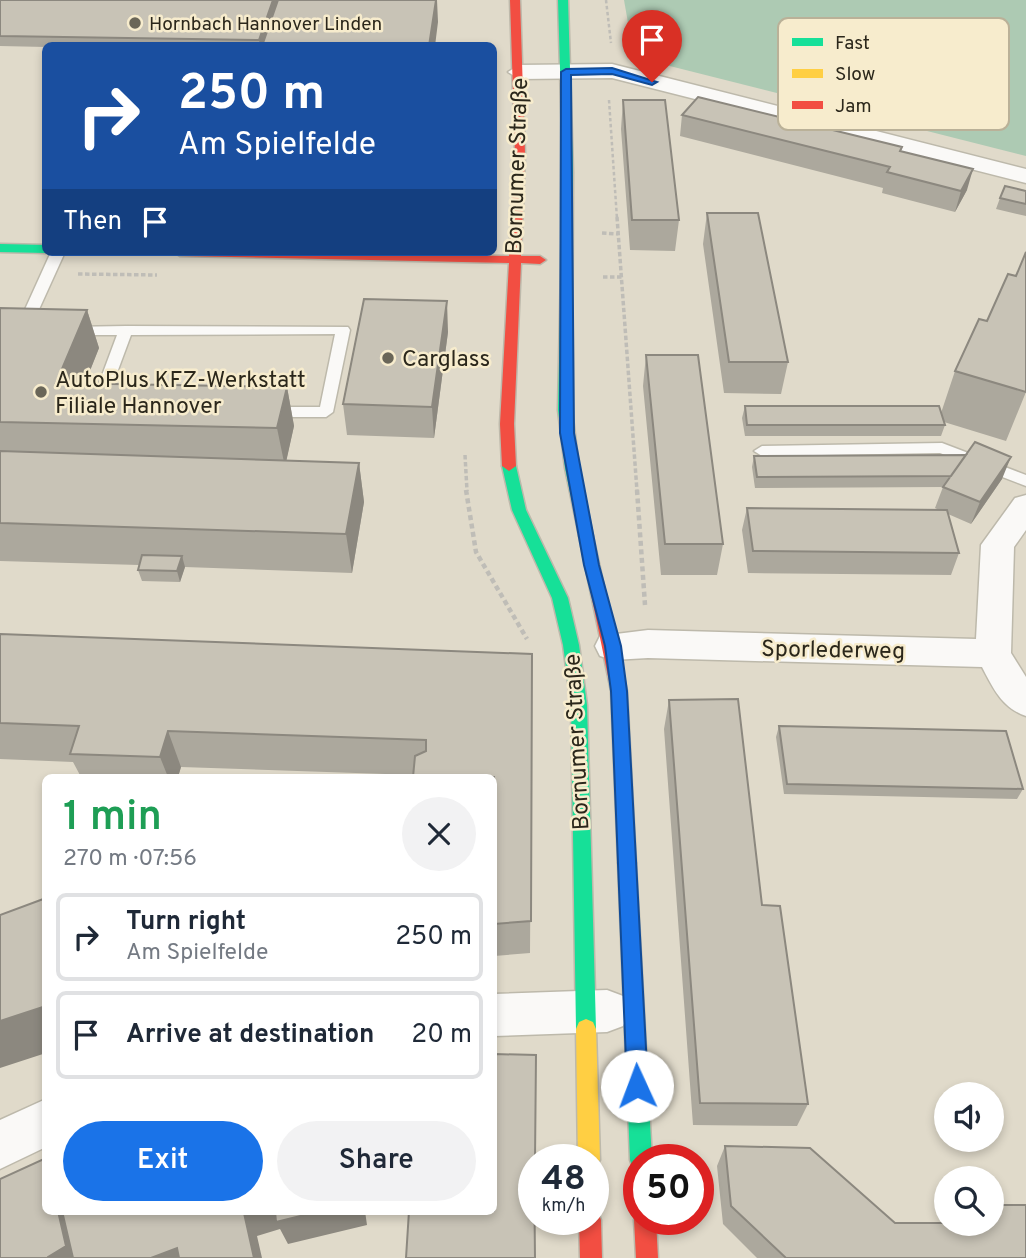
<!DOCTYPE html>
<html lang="en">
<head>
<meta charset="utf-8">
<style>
	body { margin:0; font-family:Overpass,sans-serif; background:#f2f2f3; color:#1f2937; height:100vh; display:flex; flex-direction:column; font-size:26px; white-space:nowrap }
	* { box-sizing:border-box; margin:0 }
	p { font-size:23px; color:#747a83 }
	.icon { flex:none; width:38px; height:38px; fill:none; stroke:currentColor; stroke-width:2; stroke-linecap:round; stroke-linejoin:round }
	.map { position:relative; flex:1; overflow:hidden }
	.details { position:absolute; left:42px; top:774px; width:455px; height:441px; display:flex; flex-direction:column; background:#fff; border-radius:10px; box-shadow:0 4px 10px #0003 }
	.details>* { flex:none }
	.guide { position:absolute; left:42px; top:42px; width:455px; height:214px; border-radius:10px; box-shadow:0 4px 10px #0003; background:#1a4fa0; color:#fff; overflow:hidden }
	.buttons { position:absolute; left:934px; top:1082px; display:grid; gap:14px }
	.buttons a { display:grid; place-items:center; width:70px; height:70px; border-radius:50%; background:#fff; box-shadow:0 4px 10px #0003; font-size:35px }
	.speed { position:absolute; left:518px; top:1144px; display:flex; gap:14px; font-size:35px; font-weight:700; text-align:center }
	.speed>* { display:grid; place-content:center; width:91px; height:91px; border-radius:50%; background:#fff; box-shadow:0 4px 10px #0003; line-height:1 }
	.speed small { font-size:18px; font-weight:400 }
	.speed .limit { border:10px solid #d22; background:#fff; color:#111 }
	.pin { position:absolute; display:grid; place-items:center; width:60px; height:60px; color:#fff; margin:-72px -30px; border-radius:50% 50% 50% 0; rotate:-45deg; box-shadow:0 0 7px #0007 }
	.pin .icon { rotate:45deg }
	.me { position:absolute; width:77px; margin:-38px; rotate:358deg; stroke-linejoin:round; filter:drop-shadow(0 0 5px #0008) }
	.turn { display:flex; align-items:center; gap:24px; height:147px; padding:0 21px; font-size:32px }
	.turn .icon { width:91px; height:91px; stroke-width:2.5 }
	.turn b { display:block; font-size:49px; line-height:60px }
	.then { display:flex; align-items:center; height:66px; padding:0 21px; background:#0003; gap:14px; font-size:26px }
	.round { display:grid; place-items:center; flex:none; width:74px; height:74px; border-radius:37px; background:#f2f2f3 }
	.headline { display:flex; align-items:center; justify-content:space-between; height:119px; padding:0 21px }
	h1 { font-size:42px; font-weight:600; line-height:52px; color:#1e9e55 }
	.cta { display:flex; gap:14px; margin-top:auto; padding:14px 21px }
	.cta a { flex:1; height:80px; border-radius:42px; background:#1a73e8; color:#fff; font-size:28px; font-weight:600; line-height:80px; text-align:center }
	.cta a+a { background:#f2f2f3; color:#1f2937 }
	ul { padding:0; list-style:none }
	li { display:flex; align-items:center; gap:21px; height:88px; margin:0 14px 10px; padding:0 7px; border:4px solid #e0e1e3; border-radius:10px }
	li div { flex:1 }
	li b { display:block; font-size:26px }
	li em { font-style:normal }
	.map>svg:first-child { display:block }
</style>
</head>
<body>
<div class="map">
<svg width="1026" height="1258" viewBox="0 0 1026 1258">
	<rect width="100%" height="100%" fill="#e0daca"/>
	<path fill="#adcab3" d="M624,0H1026V156L634,57Z"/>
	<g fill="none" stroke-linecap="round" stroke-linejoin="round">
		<defs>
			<path id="lane" d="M51,252H65L36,316L35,320L42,326L35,330L23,324L22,316Z
				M126,326L348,327L350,330L333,412L326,417H268L261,412L268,407H320L335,334L131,335L105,405L98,410L93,408L91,405L117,335H69L62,331L69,327Z
				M942,443L1026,475V486L940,453L762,456L754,451L762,446Z"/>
			<path id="street" d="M612,64L1026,169V183L612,78L519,79L508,72L519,65Z
				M1026,495V530L1014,547L1011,653L1026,677V716C1002,708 993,688 982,667L648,658L613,660L600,656L595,646L600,636L648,630L976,639L981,545L1015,498Z
				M607,990L623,996L629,1011L623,1026L607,1032L494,1036V994Z
				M46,1099V1147L0,1169V1120Z"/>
			<path id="fast" d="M558,0H568L573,172L572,410L579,468L593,536L586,541L579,536L565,468L558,410L563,172Z
				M0,244L46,245V252H48L46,253L0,252Z
				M509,461L516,466L526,510L568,598L579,645L587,705L596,1029L593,1036L586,1039L579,1036L576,1029L571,705L563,645L552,598L512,510L502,466Z
				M627,855L633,857L636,863L652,1160H639V1170L633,1168L630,1160L618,863L621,857Z"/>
			<path id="slow" d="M586,1019L593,1022L596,1029L600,1160L593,1169V1160H578L576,1029L579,1022Z"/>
			<path id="jam" d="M510,0H520L525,154L521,256H540L546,260L540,264L521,263L514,424L516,466L509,471L502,466L500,424L509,263L180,256L174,252L509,256L515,154Z
				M586,531L593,536L627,691L636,863L633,869L627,871L621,869L618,863L611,691L579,536Z
				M593,1210L598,1212L601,1220L602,1258H580L579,1220H593Z
				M637,1212L639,1220H656L658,1258H636L634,1220Z"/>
		</defs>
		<use href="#lane" stroke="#bdb9ab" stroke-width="3"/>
		<use href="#street" stroke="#bdb9ab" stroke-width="3"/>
		<use href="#fast" stroke="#bdb9ab" stroke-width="3"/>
		<use href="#slow" stroke="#bdb9ab" stroke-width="3"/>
		<use href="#jam" stroke="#bdb9ab" stroke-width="3"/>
		<path stroke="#bfbdb7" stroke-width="2.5" stroke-dasharray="3.5 2.5" stroke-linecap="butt" d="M606,0L611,43
			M609,100L617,219"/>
		<path stroke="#bfbdb7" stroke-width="3.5" stroke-dasharray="4.5 2.5" stroke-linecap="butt" d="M617,217L637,491
			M602,233L618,234
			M78,274L157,275
			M603,277H622
			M465,455L467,491"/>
		<path stroke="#bfbdb7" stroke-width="4.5" stroke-dasharray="5 3.5" stroke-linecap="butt" d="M466,490L476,552L527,639
			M637,490L645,605"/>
		<use href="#lane" fill="#faf9f7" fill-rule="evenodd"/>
		<use href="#street" fill="#faf9f7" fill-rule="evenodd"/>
		<use href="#fast" fill="#16e098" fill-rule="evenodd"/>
		<use href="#slow" fill="#ffcf43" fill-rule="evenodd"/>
		<use href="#jam" fill="#f24e42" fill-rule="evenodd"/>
	</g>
	<path fill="#aca89d" d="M0,0H278L262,46H46V47L0,46Z
		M623,100L679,220L675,251L630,250L621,129Z
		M682,115L902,147L901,151L967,190L955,212L882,193L883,188L680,136Z
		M1026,191V216L996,209L1000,198Z
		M707,213L788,362L781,394L724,393L703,244Z
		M0,308L87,310L99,348L85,383L287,387L294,426L286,461L359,463L364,502L352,573L185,567L180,582L142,581L138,570L139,565L0,561Z
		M448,332L434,438L347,435L343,404Z
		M646,355L723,544L717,575H661L643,386Z
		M955,371L1026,392L1006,441L944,422L945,425L941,436H745L742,418L745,406L941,413Z
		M754,456L1002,479L971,524L948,514L959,553L951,575L748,573L742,530L747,508L939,510L935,508L943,487L755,488L752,467Z
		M0,634L532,654L530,953L494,956V777L414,775L181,767L178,777H81L73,762L0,759Z
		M669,700L762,905L808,1104L797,1126L693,1125L664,729Z
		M779,726L1023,789L1017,799L784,794L776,737Z
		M725,1146L895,1223H992L1026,1258H757L723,1224L717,1166Z"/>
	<path fill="#8c887f" d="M273,0H278L262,46H260L259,40Z
		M436,0H437L438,22L435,46H429Z
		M973,169L967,190L955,212L961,191Z
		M447,301L448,332L434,438L432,407Z
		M87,310L99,348L70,421L56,383Z
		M287,387L294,426L285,467L277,428Z
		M1011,457L1002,479L971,524L980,502Z
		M359,463L364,502L352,573L346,534Z
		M182,556L185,567L180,582L177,571Z
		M168,731L181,767L178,777H168L160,757Z
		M46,1006V1053L0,1068V1021Z
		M58,1211H79L90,1258H48Z
		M252,1211H365L367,1225L288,1244L280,1229L257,1236L262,1258H254L244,1213Z
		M177,1248L185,1258H151Z"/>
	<path fill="#c8c3b6" stroke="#8c887f" stroke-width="2" d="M0,0H273L259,40L0,36Z
		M278,0H436L429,46H262Z
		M698,97L902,147L900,151L973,169L961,191L887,172L890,167L682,115Z
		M623,100H665L679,220H632Z
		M1005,186L1026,191V204L1000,198Z
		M707,213H758L788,362H729Z
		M1026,252V392L955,371L979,319L987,321L1008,274L1016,276Z
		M364,299L447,301L432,407L343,404Z
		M0,308L87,310L56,383L287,387L277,428L0,422Z
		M646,355H698L723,544H665Z
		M745,406H939L945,425H747Z
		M975,442L1011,457L980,502L943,487Z
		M0,451L359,463L346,534L0,523Z
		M966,455L951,476L757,477L754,456Z
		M747,508L947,510L959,553L753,551Z
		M142,555L182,556L177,571L138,570Z
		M0,634L532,654L531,921L494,924V777H413L415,756L426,751V740L168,731L160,757L70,754L79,726L0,723Z
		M738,699L762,905L780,906L808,1104L700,1103L669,700Z
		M779,726L1006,731L1023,789L787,784Z
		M46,898V1006L0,1021V915Z
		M494,1054L536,1055L535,1160H534L535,1258H406L409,1211H494Z
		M725,1146L810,1148L895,1223H992V1205H1026V1258H786L731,1206Z
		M46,1158V1211H58L66,1246L48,1257V1258H0V1179Z
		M62,1211H252L244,1213L254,1258H179L177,1248L151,1258H73Z
		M275,1211H321L276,1222Z"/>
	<path fill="#1a73e8" stroke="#114b97" stroke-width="2" d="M612,68L657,82L652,85L612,74L571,75L574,433L599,565L621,646L627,691L648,1086L645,1093L637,1096L630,1093L627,1086L611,691L605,646L584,565L560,433L561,72L566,69Z"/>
	<g fill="#6a6658" stroke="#f7eccd" stroke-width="2.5">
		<circle cx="135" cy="23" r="7"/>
		<circle cx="388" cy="358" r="7"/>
		<circle cx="41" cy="392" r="7"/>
	</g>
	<g text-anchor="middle" stroke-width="5" stroke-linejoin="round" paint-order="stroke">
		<g font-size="19" fill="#2b271b" stroke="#f7eccd" text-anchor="start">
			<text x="149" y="30">Hornbach Hannover Linden</text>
		</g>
		<g font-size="23" fill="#2b271b" stroke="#f7eccd">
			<text transform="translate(516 166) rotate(-88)" y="8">Bornumer Straße</text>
			<text transform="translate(833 649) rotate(1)" y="8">Sporlederweg</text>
			<text transform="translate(576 742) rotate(-93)" y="8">Bornumer Straße</text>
		</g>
		<g font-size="23" fill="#2b271b" stroke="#f7eccd" text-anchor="start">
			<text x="402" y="366">Carglass</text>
			<text x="55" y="387">AutoPlus KFZ-Werkstatt<tspan x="55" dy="26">Filiale Hannover</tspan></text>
		</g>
	</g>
	<rect x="778" y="18" width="231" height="112" rx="10" fill="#f7eccd" stroke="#bab198" stroke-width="2"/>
	<rect x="792" y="38" width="31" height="8" fill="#16e098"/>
	<rect x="792" y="69" width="31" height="9" fill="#ffcf43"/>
	<rect x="792" y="101" width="31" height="8" fill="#f24e42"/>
	<g font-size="19" fill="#2b271b">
		<text x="835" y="49">Fast</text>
		<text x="835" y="80">Slow</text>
		<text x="835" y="112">Jam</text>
	</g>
</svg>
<div class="buttons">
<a><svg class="icon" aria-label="sound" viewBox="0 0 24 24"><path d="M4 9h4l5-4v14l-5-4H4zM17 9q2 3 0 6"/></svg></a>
<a><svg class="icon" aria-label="search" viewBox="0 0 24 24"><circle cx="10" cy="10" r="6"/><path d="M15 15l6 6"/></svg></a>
</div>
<div class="speed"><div>48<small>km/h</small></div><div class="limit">50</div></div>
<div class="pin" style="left:652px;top:82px;background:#d93025"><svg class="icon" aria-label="arrive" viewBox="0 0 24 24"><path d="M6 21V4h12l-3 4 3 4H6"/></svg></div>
<svg class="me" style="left:637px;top:1086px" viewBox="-20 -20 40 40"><circle r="19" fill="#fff"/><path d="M0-13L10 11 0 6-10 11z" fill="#1a73e8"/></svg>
<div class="guide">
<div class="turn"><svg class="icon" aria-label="right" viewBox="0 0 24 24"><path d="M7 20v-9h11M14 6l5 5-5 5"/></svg><div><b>250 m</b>Am Spielfelde</div></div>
<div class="then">Then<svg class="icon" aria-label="arrive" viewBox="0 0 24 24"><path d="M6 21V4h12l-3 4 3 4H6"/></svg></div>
</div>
<section class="details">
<div class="headline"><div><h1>1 min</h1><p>270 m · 07:56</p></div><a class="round"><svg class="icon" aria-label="close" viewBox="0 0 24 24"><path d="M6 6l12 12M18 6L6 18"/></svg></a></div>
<ul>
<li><svg class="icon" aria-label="right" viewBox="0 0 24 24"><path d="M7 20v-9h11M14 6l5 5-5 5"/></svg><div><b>Turn right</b><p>Am Spielfelde</p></div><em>250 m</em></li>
<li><svg class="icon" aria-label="arrive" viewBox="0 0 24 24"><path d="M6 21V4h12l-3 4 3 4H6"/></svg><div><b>Arrive at destination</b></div><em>20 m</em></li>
</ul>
<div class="cta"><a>Exit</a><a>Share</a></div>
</section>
</div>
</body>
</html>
